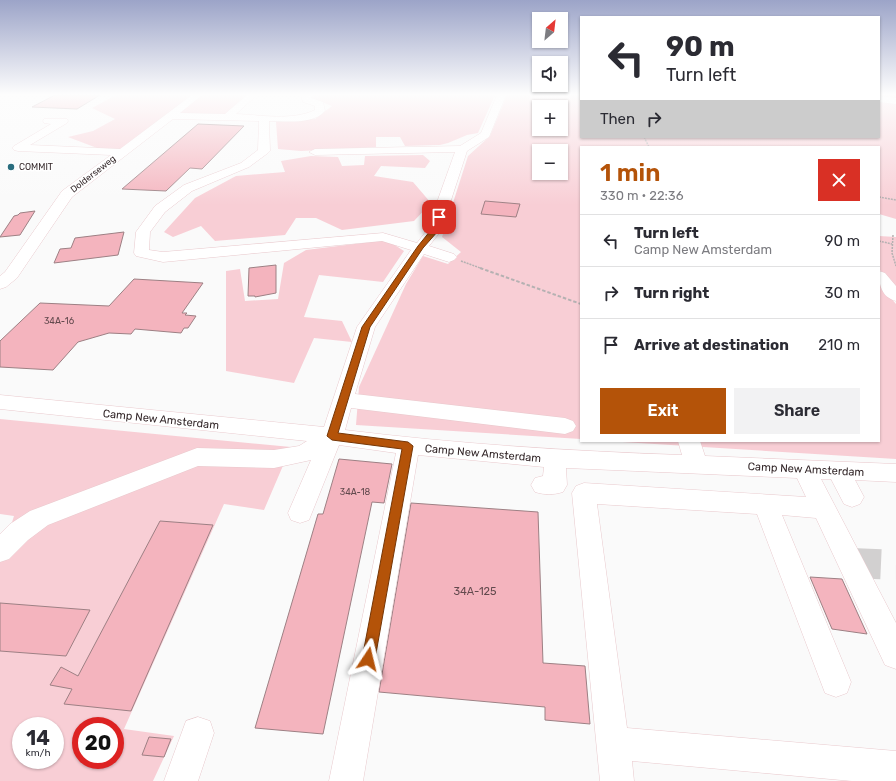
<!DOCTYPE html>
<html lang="en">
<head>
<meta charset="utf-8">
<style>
	body { margin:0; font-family:Rubik,sans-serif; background:#f2f2f3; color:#2b2b33; height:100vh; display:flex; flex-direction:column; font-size:15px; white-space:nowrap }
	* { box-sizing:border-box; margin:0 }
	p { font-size:13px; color:#7c7c81 }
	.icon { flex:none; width:22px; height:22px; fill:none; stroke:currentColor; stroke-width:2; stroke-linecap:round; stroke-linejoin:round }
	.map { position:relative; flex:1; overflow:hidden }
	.details { position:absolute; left:580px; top:146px; width:300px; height:296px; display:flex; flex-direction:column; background:#fff; border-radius:0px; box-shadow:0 1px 3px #0004 }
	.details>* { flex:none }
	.banner { position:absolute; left:580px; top:16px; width:300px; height:122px; border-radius:0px; box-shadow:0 1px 3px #0004; background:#fff; color:#2b2b33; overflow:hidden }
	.needle { width:26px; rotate:28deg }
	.fabs { position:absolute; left:532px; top:12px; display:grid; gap:8px }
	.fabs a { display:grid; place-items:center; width:36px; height:36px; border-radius:0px; background:#fff; box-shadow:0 1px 3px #0004; font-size:20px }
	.speed { position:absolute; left:12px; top:717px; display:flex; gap:8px; font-size:20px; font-weight:700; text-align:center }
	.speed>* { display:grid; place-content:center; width:52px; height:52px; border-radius:50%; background:#fff; box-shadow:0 1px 3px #0004; line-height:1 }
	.speed small { font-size:10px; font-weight:400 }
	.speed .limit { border:6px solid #d22; background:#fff; color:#111 }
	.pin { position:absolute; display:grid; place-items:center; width:34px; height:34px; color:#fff; margin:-17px; border-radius:8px; box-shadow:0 2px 6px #0006 }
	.me { position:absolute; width:44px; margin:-22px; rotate:10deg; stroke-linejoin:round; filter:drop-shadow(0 0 3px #0008) }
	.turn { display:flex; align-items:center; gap:14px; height:84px; padding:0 20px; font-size:18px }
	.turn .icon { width:52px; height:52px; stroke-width:2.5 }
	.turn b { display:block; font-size:28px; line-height:34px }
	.then { display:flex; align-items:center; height:38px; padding:0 20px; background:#0003; gap:8px; font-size:15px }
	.round { display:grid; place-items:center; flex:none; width:42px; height:42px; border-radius:0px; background:#f2f2f3 }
	.head { display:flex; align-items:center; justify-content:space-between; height:68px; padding:0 20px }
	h1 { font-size:24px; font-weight:600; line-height:30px; color:#b45309 }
	.primary-button { display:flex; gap:8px; margin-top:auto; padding:8px 20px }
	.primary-button a { flex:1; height:46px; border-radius:0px; background:#b45309; color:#fff; font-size:16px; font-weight:600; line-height:46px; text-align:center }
	.primary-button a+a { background:#f2f2f3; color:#2b2b33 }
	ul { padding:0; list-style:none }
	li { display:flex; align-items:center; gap:12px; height:52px; padding:0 20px; border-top:1px solid #e1e1e2 }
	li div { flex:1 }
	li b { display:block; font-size:15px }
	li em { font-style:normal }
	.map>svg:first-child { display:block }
</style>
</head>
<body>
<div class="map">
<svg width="896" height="781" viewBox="0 0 896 781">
	<rect width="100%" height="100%" fill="#fafafa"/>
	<path fill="#f8ced5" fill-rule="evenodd" d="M116,95H248L225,115L170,113L120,150L97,148L68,137L93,131L115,119L92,108Z
		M312,95H495L478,133L467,135L448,143L440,145L405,146L400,137H376V147L301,151L278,149L276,122L315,119L332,106L312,98Z
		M507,95H581V137H879V95H896V219L879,214V147H581V439L356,425L359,387L406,284L423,256L448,264L461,252L442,237L468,156L490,136ZM539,107H561V129H539ZM539,151H561V173H539Z
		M423,155L430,161L425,168L381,166L374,176L413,182L431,203L414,221L342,230L316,218H296L285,235L215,241L201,226L173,237L164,232L195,198L236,176L285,172L281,161L311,156L338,157L342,166L364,165L365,156Z
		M879,236L896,237V288L879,269Z
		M387,240L404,251L383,282L319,275L304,317L342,321L352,342L314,338L294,383L226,371V271L240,269L245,301L278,299L284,263L306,250Z
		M879,284L896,304V459L606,441H879Z
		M0,419L291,447L264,510L224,504L124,729L174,736L153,781H0V560L14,516L0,514ZM21,726H55V760H21ZM81,726H115V760H81Z"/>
	<path fill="#f4b4be" stroke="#9d8084" d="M55,95H100L77,109L32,107Z
		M198,124L244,126L202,169L190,168L166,191L122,189Z
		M485,201L520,204L516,217L481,214Z
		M35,211L20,235L0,237L14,216L18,215L20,213Z
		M124,232L118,255L54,263L60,249L71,248L75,238Z
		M276,265V293L255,297V296H248L249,268Z
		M134,279L203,283L182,313H187L185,315L196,316L188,328H184L181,333L135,329L131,334L109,333L78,342L53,370L0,367V341L40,303L109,306Z
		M339,459L392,464L384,503L372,502L323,734L255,728L318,514H323Z
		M411,503L538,512L543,663L585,666L590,724L545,720V707L379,692Z
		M160,521L213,525L131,711L64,704L72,689L50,685L61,667L78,676Z
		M810,577L842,579L867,634L832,629Z
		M0,603L90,610L66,656L0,651Z
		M149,737L171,739L164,757L142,755Z"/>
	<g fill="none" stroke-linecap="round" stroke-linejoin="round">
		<path stroke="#d2d0d0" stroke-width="23" stroke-dasharray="23 12" stroke-linecap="butt" d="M851,563L866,564"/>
		<path stroke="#d2d0d0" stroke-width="30" stroke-dasharray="30 15" stroke-linecap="butt" d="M851,563L896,565"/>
		<defs>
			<path id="minor" d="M192,95H202L180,113L225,114L247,95H257L236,114C261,115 292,121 315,110V106L303,102L301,95H311V98L323,102L325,111C313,125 285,121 269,121L270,151L268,153L249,167L192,191L165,212L150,232L149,250L163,252L383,233L417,243L427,230L455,152L315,155L309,152L315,149L460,146L481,133L497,95H506L489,137L467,151L441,231L429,246L454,254L457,257L454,260L449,262L424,254L375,327L355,394L565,418L573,421L576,426L573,431L565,434L351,408L345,430C457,444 569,451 682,455L678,441H700L705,456L896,464V482L855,480L864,497L860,504L852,507L844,504L831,479H821L896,623V669L885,665L816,518L782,515L851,682L847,693L836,697L825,693L757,514L597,504L627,728L896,751V781H852L632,761L634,781H600L572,493L576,486L584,483L806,497L797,478L566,468L567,485L563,492C553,495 545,495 535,492L531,485L535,478L543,476L544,467L418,455L363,781H329L396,453L339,445L309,520L300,523L291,520L288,513L311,460L274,468L198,466L48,525L28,540L9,559L0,562V534L10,524L30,511L197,448L274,450L299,446L307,441L0,409V395L324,427L357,327L411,250L382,241L163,262L136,256L134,253L136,232L155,206L184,185L241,163L258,150L259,121L173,119L72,197L17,278L6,287L0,289V276L5,272L62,191L111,155L18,151L14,150L12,148L14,146L51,124L44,123L43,121L44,119H67L68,121L67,123L30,145L120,149Z
				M879,96L896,98V104L879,102Z
				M879,271L885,273L896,286V301C881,297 879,284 879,271Z
				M198,717L210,721L214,733L198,781H164L186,721Z"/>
		</defs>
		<use href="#minor" stroke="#e9c9cd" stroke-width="1"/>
		<path stroke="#b5b1b2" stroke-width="1.5" stroke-dasharray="2 1" stroke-linecap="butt" d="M644,137L649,147
			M879,197L896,200
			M893,235L892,253L896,266
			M879,241L892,244
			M461,261L483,269"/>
		<path stroke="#b5b1b2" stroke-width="2" stroke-dasharray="3.5 2" stroke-linecap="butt" d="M480,268L581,304"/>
		<use href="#minor" fill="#fff" fill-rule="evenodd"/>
	</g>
	<linearGradient id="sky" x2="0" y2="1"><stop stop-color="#9ca4c8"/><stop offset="0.46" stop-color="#fdfdfd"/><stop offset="1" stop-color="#fdfdfd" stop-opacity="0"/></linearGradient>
	<rect width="896" height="205" fill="url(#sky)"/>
	<path fill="#b45309" stroke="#753606" d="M439,215L442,217L438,231L423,248L370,327L338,433L408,442L413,446L375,659L373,664L368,666L364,664L362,659L402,449L332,440L327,436L362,327L418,246L431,230L436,217Z"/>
	<circle fill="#296d7e" stroke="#fff" stroke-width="1.5" cx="11" cy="167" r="4"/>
	<g text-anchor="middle" stroke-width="3" stroke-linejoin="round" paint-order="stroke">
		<g font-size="9" fill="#332729" stroke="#fff" text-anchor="start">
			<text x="19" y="170">COMMIT</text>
		</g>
		<g font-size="9" fill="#332729" stroke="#fff">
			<text transform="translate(93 174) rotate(-38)" y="3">Dolderseweg</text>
		</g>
		<g font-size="9" fill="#634a4e">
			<text x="59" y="324">34A-16</text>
			<text x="355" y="495">34A-18</text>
		</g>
		<g font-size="11" fill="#332729" stroke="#fff">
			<text transform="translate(161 419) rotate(6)" y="4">Camp New Amsterdam</text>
			<text transform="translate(483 453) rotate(5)" y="4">Camp New Amsterdam</text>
			<text transform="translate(806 469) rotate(3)" y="4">Camp New Amsterdam</text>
		</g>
		<g font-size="11" fill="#634a4e">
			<text x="475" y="595">34A-125</text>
		</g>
	</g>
</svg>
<div class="fabs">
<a><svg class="needle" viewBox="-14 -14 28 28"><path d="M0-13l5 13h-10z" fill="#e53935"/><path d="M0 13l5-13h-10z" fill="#7c7c81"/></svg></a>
<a><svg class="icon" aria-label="sound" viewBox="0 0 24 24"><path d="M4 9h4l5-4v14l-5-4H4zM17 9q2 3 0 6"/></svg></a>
<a>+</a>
<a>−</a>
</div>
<div class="speed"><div>14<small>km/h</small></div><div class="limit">20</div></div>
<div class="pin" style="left:439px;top:217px;background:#d93025"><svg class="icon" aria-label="arrive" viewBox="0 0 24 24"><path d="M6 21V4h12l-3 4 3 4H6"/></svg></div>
<svg class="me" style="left:368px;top:659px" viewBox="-20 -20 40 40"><path d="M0-17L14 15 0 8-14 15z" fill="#b45309" stroke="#fff" stroke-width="4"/></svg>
<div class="banner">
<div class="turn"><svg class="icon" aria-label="left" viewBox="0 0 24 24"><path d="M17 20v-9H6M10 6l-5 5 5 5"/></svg><div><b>90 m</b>Turn left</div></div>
<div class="then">Then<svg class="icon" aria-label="right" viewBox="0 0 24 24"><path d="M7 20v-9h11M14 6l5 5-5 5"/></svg></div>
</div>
<section class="details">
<div class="head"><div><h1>1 min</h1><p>330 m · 22:36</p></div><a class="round" style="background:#d93025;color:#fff"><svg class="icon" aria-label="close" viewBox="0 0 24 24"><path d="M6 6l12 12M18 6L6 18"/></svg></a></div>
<ul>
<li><svg class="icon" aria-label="left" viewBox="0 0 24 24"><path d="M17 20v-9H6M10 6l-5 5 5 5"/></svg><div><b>Turn left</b><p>Camp New Amsterdam</p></div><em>90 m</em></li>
<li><svg class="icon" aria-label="right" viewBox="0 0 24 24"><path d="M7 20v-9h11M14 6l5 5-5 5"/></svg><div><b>Turn right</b></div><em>30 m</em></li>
<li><svg class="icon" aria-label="arrive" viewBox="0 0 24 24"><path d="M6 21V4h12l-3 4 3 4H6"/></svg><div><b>Arrive at destination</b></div><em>210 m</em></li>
</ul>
<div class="primary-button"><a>Exit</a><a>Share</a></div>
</section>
</div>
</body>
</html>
